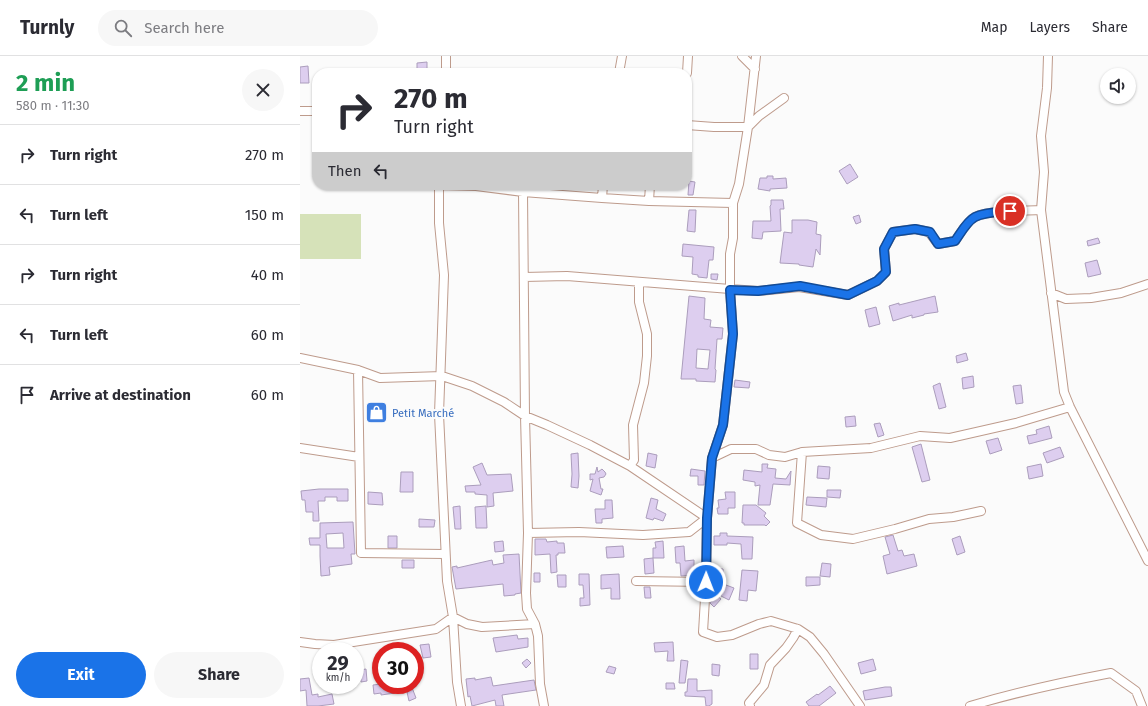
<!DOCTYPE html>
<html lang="en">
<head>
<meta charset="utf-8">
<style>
	body { margin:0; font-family:"Fira Sans",sans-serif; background:#f7f7f7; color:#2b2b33; height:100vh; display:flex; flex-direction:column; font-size:15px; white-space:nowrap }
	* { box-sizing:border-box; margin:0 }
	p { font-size:13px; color:#7c7c81 }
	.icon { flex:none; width:22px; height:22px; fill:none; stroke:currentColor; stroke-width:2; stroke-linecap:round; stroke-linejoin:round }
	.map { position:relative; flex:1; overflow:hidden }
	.panel { display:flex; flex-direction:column; background:#fff; width:300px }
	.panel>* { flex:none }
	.banner { position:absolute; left:12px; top:12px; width:380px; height:122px; border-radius:16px; box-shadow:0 1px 3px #0004; background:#fff; color:#2b2b33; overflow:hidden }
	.controls { position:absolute; left:800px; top:12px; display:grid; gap:8px }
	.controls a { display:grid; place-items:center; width:36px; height:36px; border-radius:50%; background:#fff; box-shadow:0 1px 3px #0004; font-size:20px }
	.speed { position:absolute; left:12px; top:586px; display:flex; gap:8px; font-size:20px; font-weight:700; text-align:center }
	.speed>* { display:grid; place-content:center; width:52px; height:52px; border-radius:50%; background:#fff; box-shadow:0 1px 3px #0004; line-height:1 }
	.speed small { font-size:10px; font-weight:400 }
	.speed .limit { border:6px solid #d22; background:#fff; color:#111 }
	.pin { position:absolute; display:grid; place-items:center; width:34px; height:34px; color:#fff; margin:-17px; border:2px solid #fff; border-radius:50%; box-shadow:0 1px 4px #0007 }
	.me { position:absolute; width:44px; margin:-22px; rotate:1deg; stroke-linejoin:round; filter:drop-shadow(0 0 3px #0008) }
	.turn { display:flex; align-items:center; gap:14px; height:84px; padding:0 16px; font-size:18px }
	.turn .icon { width:52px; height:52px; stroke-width:2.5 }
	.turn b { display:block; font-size:28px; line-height:34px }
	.then { display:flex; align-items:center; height:38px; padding:0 16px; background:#0003; gap:8px; font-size:15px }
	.round { display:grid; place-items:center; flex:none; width:42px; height:42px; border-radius:21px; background:#f7f7f7 }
	.headline { display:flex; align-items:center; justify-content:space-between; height:68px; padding:0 16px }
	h1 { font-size:24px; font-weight:700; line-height:30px; color:#1e9e55 }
	.action { display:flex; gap:8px; margin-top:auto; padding:8px 16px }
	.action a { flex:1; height:46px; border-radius:24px; background:#1a73e8; color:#fff; font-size:16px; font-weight:700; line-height:46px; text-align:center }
	.action a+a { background:#f7f7f7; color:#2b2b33 }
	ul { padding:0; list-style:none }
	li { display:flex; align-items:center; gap:12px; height:60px; padding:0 16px; border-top:1px solid #e1e1e2 }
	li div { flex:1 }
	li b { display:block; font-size:15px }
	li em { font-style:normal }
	header { display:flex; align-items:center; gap:24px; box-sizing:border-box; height:56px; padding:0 20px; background:#fff; border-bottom:1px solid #e1e1e2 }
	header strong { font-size:19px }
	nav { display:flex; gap:22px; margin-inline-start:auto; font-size:14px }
	.search { width:280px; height:36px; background:#f7f7f7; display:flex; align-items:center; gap:10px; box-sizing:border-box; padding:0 14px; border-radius:22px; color:#7c7c81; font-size:15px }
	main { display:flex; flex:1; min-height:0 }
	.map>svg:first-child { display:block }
</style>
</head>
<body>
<header>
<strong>Turnly</strong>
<div class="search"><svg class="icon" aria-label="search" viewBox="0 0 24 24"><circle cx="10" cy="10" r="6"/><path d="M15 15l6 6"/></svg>Search here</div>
<nav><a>Map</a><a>Layers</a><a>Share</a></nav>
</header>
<main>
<section class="panel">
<div class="headline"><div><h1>2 min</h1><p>580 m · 11:30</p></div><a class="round"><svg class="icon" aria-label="close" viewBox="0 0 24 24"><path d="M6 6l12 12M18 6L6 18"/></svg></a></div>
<ul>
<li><svg class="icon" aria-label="right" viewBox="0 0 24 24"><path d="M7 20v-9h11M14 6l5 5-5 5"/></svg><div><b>Turn right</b></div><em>270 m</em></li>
<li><svg class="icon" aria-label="left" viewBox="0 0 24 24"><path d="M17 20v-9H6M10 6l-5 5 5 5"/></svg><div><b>Turn left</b></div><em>150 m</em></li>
<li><svg class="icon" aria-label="right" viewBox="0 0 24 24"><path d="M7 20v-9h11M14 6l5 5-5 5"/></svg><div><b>Turn right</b></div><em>40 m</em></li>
<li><svg class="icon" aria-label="left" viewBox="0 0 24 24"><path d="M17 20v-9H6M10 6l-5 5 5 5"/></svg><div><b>Turn left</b></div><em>60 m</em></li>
<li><svg class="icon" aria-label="arrive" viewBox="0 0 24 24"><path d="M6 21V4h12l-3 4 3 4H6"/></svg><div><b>Arrive at destination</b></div><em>60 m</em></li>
</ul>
<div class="action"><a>Exit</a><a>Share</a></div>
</section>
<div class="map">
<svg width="848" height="650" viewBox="0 0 848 650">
	<rect width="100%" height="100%" fill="#fbfbfb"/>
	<path fill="#d6e2b9" d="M0,158H61V203H0Z"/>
	<path fill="#ddceef" stroke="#ab9dbc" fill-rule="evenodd" d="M127,6V17H117V7Z
		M8,10L9,27H0V11Z
		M550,108L558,121L547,128L539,115Z
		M467,120H473V123L486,122L487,132L470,133V135L458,133L460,122H467Z
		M389,125L395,126L393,139H388Z
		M471,144H483L484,153H480L481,175L463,176L462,183L452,182L453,165H471L470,150L471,149Z
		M389,154H396L395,176L387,175Z
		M559,159L561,166L556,168L553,161Z
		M492,164H508L517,166L516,178L521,179L520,199L516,193L513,211L499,209V208L480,207L484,176L492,177Z
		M798,182L800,187L788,190L787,185Z
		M383,188L414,191L413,204H409L407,222L398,221V219L392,218L393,201L382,200Z
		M797,204L801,218L788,221L785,207Z
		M411,218H418L417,224L411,223Z
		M389,240L405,242L404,263L411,264L410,271L423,272L422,283H417L415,313L416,314L415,326L396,325V323H381ZM397,293L410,294L408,313L396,312Z
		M635,240L638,256L624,258V259L612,262V259L593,265L589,250L599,247V249Z
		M576,251L580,268L569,271L565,254Z
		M666,297L668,304L657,307L656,300Z
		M673,320L674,331L663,333L662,322Z
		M435,324L450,326L449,332L434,331Z
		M640,327L646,351L639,353L633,330Z
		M721,329L723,347L716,348L713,330Z
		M555,360L556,370L546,371L545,361Z
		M580,367L584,379L578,381L574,368Z
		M749,370L752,382L729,388L727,380L737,378L736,374Z
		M698,382L702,394L690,398L686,385Z
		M621,388L630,424L622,426L612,391Z
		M760,391L764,401L747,407L743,397Z
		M278,397L279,420L278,432L271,431L272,418L271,398Z
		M348,397L357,399L355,412L346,410Z
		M182,407L187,419L211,418L213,435L193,437L194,450L187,451V439L175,438V436H166L165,430L181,429L173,411Z
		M462,408H468L467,412L476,413L475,422L486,423L491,415L490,429L473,428L470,449H458L460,429L455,430V426L443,424L444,414L462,416Z
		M741,408L743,420L729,423L727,411Z
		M518,410L530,411L529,423L517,422Z
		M297,411L298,416L302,413L305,416L306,418L304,421L299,422L301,433H303L301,439L290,435L293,423L290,424V418H295Z
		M391,413L405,415L404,429H398V420H390Z
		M101,416H113V436H100Z
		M19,433H48V445H37V441H25V445H18L19,465H13V456H6L5,444H2L1,435Z
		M527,434H541L540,442L527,441Z
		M68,436L82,437L83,449L68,448Z
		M425,436H435V452H428V458H418L417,452H419L418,444L426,443Z
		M507,441L527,442L526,451L506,449Z
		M351,442L358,444L356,453L366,458L363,465L354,462L353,464L346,462Z
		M305,444H312L313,462L302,463V467H296L295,453H305Z
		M443,449H456L466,457L464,460L470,466L466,470L465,469H444V467H442Z
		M160,450L161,473H155L153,451Z
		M186,450L187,472H176L175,451Z
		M119,463L135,464L134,471H119Z
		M53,466L55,498H51L52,508L29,511L30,519L21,520L20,500V489H10L9,482H20V467ZM43,477L44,492H27L26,478Z
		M420,477H427V480L453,481L452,503H442L441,488L427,487V489H414V480H420Z
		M593,479L598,495L602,494L604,500L614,498L617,510L587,518L583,500L590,498L585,481Z
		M88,480H97V492H88Z
		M660,480L665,496L657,499L652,483Z
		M235,483H246L247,486L257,485V487H264L265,497H258V499H256L257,516L251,517L250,498L235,499Z
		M203,485L204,495L195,496L194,486Z
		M363,485L364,502H353V492H356L355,486Z
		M323,490L324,501L307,502L306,491Z
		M384,490L385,505L394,504V519L381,520L380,507H376L375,491Z
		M219,498L221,537L215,538V539L204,540L203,528L156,533L152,511L157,510V512L192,504L193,509L204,507L203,499Z
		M353,502L354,517L345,518L344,503Z
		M102,504H114V512H102Z
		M522,507L531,508L530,521L520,520Z
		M417,512L423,513L424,522L416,523Z
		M442,514L458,515L456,535L448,534L447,545L439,544Z
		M234,517H240V526H234Z
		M279,518H289L290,549L280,550V542H284L283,529H279Z
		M319,518L320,543H311V532L301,533V519Z
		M257,519H266V531H258Z
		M506,521H520V529L506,530Z
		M426,529L434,532L429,544L421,540Z
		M344,531H350L351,542H345Z
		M416,539L421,543L414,551L410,547Z
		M217,579L218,583L228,582V591L196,596L193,582Z
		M373,586L374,605H367L368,595L355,596L354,587Z
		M129,588L131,601L123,602L120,589Z
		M450,598H458V613H450Z
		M227,603L231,607L226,612L222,607Z
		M573,603L576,614L561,618L558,607Z
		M381,604L388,605L385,627H379Z
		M412,608L420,609L419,620L412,619Z
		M309,610L316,612L314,618L306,616Z
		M66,613L67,625L61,626L60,614Z
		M191,621L193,630L234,624L236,634L202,639L204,650H196L195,644L172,650L170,640L168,641L166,623L175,622V624Z
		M9,622L12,639L18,638V641L32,638L34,648L18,650H7L6,634L0,635V623Z
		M388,623H397V635L412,634V648L409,650H406L405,641L385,640V636H387Z
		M366,627H374L375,633H366Z
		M81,628V629H83V632L93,629L95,637L81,639V637L74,638L73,629Z
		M106,629H111L116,642L109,645L107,636H108Z
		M530,630L536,637L519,650H509L506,646L517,638L518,639Z
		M585,631H591L592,640L565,644L563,635Z"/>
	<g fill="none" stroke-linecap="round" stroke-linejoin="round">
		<defs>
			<path id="minor" d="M442,0L455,13
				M748,0L747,32L741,80L744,116L741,154L764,336L770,351L848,505
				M146,17V0
				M319,17L322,0
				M387,17L388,0
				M0,55H17
				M387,69L414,71H448L459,60L484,42
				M139,129V167L144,219L139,358L147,525L153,561L157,626L161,650
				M139,129L176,130L223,136L302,142L349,145L433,147
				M223,136L225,360L228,477L226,537L227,553L235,568L238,580L240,628L244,650
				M302,142L303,129
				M349,145L350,129
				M224,221L267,220L430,233V198L433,182V147L439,128L448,71L456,0
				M751,237L766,243L791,242L821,237L848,228
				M0,302L58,314L80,322L142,320L172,330L204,346L225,360L247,369L290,389L330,410L407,462
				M58,314L61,497L145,498
				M0,392L59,401
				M502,396L497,467L521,479L553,483L595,473L629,463L653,461L681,455
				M412,402L431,393H456L469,399L485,401L502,396L571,392L620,380L650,382L716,367L770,351
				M330,410L334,404L333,369L344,327L347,300V278L339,246V227
				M228,477L279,476L343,479L389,476L407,462
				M336,525L406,526
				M0,586L15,588L34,589L136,573L153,561L167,568L182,571L235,568
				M450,650L449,647L464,629L470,609L486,592L493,582L498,573
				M560,650L524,598L510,581L498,573L471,565L459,568L432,579L417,581L403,576L406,526L407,462L412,402L423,369L433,278L430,233L458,235L499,231L548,239L577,225L586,216L584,193L593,176L615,173L629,176L638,188L655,185C660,178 666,166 675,161C687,154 725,155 741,154
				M670,650C717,636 763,626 811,617L836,635L842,650"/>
		</defs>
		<use href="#minor" stroke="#be9b8c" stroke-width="10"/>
		<use href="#minor" stroke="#fff" stroke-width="8"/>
	</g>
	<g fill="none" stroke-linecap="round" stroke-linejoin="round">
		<defs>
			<path id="route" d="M406,526L407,462L412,402L423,369L433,278L430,234L458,235L500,230L548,239L577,225L586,216L584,193L593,176L615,173L630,176L638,188L655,185C660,178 667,165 675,161C685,156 700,156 710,155"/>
		</defs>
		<use href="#route" stroke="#114b97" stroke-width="10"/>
		<use href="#route" stroke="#1a73e8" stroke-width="7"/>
	</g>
	<defs>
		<symbol id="shop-square" viewBox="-11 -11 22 22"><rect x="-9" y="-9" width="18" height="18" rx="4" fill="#3f7fe0" stroke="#fbfbfb"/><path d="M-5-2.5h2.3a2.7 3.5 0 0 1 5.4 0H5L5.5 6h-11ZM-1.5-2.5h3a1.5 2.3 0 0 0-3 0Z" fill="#fff"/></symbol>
	</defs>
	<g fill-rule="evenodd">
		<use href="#shop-square" x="64" y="344" width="25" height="25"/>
	</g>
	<g text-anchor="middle" stroke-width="4" stroke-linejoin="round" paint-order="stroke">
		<g font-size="11" fill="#366cbe" stroke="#fbfbfb" text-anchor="start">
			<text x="92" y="361">Petit Marché</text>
		</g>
	</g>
</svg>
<div class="controls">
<a><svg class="icon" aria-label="sound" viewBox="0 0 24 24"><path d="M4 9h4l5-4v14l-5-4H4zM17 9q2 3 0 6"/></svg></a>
</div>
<div class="speed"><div>29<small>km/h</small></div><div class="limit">30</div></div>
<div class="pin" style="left:710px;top:155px;background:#d93025"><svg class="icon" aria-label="arrive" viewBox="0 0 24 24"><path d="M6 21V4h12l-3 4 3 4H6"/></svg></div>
<svg class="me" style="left:406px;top:526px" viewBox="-20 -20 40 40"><circle r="17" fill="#1a73e8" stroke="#fff" stroke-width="3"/><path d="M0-11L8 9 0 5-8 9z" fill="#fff"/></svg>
<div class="banner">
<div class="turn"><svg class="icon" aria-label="right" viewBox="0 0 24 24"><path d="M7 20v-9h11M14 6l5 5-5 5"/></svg><div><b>270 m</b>Turn right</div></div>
<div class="then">Then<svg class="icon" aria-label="left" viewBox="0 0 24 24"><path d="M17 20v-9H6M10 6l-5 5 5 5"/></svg></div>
</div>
</div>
</main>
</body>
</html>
